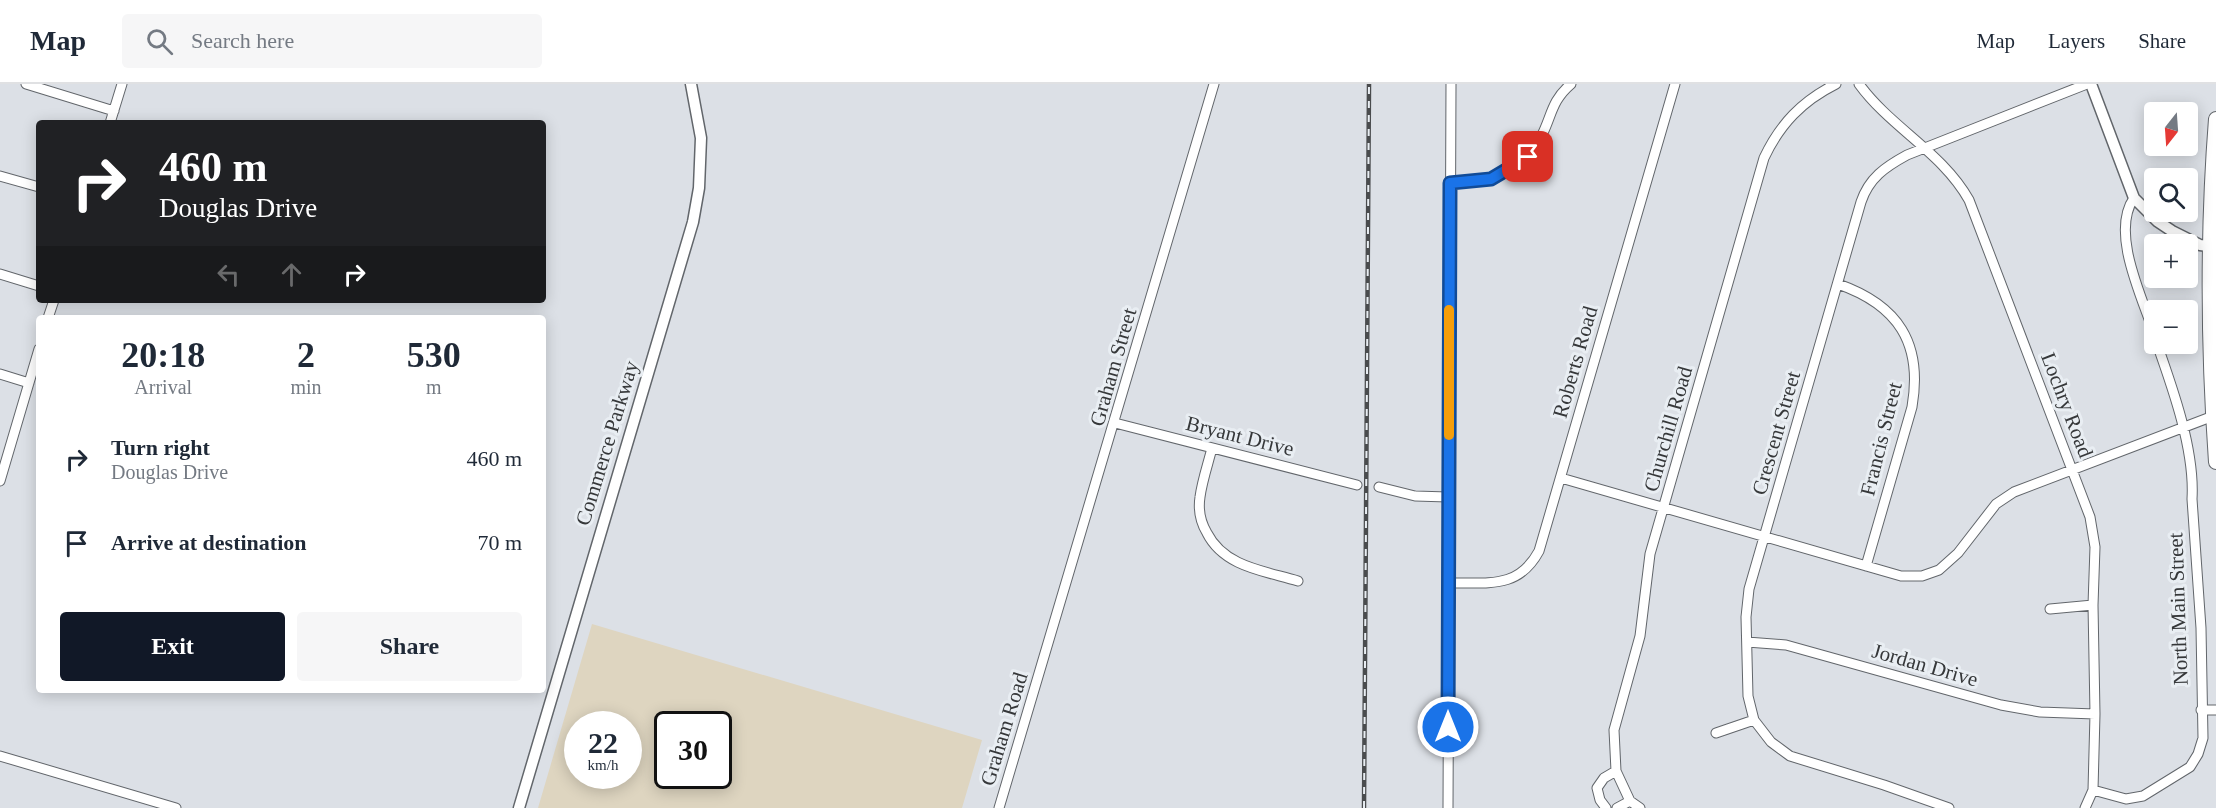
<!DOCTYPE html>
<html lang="en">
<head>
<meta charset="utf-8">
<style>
	body { margin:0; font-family:Georgia,serif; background:#f6f6f7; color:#1f2937; height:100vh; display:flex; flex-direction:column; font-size:22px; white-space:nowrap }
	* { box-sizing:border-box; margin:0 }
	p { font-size:20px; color:#747a83 }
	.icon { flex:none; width:33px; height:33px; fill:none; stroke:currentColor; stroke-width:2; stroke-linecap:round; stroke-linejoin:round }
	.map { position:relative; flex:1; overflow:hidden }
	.drawer { position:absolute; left:36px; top:231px; width:510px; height:378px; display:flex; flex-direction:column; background:#fff; border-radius:6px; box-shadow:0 3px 15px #0003 }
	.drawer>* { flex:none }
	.top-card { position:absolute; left:36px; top:36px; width:510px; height:183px; border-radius:6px; box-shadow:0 3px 15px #0003; background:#202124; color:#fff; overflow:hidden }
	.needle { width:39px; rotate:197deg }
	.buttons { position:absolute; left:2144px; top:18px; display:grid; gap:12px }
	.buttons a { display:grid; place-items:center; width:54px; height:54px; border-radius:6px; background:#fff; box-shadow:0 3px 15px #0003; font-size:30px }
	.speed { position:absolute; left:564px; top:627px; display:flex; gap:12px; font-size:30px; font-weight:700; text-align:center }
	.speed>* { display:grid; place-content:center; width:78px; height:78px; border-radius:50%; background:#fff; box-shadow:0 3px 15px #0003; line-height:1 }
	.speed small { font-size:15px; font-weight:400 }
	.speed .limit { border:3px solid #111; border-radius:9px; background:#fff; color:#111 }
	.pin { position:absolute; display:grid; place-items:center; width:51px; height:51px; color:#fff; margin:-26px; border-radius:12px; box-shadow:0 3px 9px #0006 }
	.me { position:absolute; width:66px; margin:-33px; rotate:0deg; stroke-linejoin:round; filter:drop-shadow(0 0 4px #0008) }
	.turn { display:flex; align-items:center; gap:21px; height:126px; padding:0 24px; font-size:27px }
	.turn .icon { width:78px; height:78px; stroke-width:2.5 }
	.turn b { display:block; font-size:42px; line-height:51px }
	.lanes { display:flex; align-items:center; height:57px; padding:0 24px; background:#0003; justify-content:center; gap:30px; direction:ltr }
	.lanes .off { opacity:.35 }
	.eta { display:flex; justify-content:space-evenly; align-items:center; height:102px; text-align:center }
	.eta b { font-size:36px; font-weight:600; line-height:42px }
	.cta { display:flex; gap:12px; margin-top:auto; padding:12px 24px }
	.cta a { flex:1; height:69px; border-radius:6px; background:#111827; color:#fff; font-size:24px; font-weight:600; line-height:69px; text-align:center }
	.cta a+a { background:#f6f6f7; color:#1f2937 }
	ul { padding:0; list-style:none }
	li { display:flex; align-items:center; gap:18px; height:84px; padding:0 24px }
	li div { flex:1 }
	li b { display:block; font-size:22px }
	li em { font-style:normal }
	header { display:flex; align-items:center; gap:36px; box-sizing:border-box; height:84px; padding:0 30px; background:#fff; border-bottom:2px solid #e0e1e3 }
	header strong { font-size:28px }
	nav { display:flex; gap:33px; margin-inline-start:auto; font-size:21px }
	.search { width:420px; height:54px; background:#f6f6f7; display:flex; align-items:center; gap:15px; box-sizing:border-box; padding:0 21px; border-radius:6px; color:#747a83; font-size:22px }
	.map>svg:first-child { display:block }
</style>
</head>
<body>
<header>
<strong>Map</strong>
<div class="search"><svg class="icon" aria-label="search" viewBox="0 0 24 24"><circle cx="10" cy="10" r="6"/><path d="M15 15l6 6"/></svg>Search here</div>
<nav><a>Map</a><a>Layers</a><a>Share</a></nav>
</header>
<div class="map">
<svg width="2216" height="724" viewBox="0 0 2216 724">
	<rect width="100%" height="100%" fill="#dce0e6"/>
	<path fill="#ded5c0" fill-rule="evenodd" d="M592,540L982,656L962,724H538ZM628,640V692H578V640ZM718,640V692H668V640Z"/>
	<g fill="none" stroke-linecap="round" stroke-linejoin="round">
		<defs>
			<path id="minor" d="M26,0L114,27
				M1859,0C1891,44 1942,68 1969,116L2090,433L2095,463L2093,521L2095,630L2093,706L2085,724
				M110,39L122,0
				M0,92L39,103
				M1450,99C1488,98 1523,89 1541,53C1552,32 1551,17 1571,0
				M2134,114C2110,148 2142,213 2154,249
				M0,190L39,202
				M1838,200C1898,221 1923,259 1912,323L1866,482
				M48,234L54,216
				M0,290L29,299
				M1115,339L1357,401
				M1212,364C1208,380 1202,397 1200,413C1198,426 1201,439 1207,449C1224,483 1265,487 1298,497
				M1561,394L1901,492H1922L1939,486L1958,469L1996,420L2014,408L2216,331
				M0,397L39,265
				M1379,403L1415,412L1448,413
				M1449,499C1487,498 1518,506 1539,467L1675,0
				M2050,525L2093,521
				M1747,558L1786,561L2001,621L2040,628L2095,630
				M2201,626H2216
				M1716,649L1754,636
				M0,672L176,724
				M2093,706L2126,715L2143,712L2190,683L2198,670L2203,654L2201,544L2192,415C2195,367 2173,305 2157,260
				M999,724L1214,0
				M1448,724L1451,0
				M1606,724L1600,716L1597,704L1604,694L1616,687
				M1617,724L1630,717
				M1640,724L1630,717L1616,687L1614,646L1640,552L1650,470L1764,74C1780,40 1802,17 1836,0
				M1949,724L1884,701L1790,672L1771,658L1754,636L1748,612L1746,533L1749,505L1861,118C1869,94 1885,83 1907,71L2087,0"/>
			<path id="tertiary" d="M2091,0L2134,114L2157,137L2172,147L2200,161L2216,163
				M519,724L693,138L699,104L701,54L691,0"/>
			<path id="primary" d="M2216,35C2207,149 2208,264 2216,378"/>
		</defs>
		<use href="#minor" stroke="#62666b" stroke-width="11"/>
		<use href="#tertiary" stroke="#62666b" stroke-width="13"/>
		<use href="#primary" stroke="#62666b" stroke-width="16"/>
		<use href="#minor" stroke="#fff" stroke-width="9"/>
		<use href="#tertiary" stroke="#fff" stroke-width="10"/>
		<use href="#primary" stroke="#fff" stroke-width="14"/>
		<defs>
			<path id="rail" d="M1364,724L1369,0"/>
		</defs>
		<use href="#rail" stroke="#4a4c4e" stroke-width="4.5"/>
		<use href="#rail" stroke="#e9eef3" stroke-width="2" stroke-dasharray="7" stroke-linecap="butt"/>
	</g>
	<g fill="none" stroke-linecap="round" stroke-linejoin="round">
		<defs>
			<path id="route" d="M1448,643L1450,99L1491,95L1528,73"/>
		</defs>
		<use href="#route" stroke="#114b97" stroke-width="15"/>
		<use href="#route" stroke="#1a73e8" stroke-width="10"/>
		<path stroke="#f59e0b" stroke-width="10" d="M1449,351V226"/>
	</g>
	<g text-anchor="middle" stroke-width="6" stroke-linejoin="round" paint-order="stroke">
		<g font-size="21" fill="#36383a" stroke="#e9eef3">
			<text transform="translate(1575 278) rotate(-74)" y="7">Roberts Road</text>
			<text transform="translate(1113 283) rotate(-74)" y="7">Graham Street</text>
			<text transform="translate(2067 321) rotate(69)" y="7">Lochry Road</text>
			<text transform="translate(1668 345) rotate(-74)" y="7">Churchill Road</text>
			<text transform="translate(1776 349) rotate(-74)" y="7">Crescent Street</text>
			<text transform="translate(1240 352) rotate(14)" y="7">Bryant Drive</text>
			<text transform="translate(1881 355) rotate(-76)" y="7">Francis Street</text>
			<text transform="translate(607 359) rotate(-73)" y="7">Commerce Parkway</text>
			<text transform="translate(2178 525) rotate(-92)" y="7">North Main Street</text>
			<text transform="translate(1925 581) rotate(16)" y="7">Jordan Drive</text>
			<text transform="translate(1004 645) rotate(-73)" y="7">Graham Road</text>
		</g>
	</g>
</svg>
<div class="buttons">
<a><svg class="needle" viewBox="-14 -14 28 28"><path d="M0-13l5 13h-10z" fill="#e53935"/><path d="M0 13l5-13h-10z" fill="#747a83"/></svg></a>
<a><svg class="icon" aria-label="search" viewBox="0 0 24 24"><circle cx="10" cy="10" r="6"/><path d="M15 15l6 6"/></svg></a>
<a>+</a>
<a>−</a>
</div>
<div class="speed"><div>22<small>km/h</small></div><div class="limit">30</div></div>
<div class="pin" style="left:1528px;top:73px;background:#d93025"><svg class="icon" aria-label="arrive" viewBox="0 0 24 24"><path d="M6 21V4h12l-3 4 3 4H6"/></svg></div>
<svg class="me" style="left:1448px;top:643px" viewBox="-20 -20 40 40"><circle r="17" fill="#1a73e8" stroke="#fff" stroke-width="3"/><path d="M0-11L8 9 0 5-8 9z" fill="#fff"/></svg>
<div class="top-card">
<div class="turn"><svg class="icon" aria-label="right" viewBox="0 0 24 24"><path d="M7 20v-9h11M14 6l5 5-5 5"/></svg><div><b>460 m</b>Douglas Drive</div></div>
<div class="lanes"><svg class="icon off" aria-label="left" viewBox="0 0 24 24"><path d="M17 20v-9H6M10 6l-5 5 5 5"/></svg><svg class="icon off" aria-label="ahead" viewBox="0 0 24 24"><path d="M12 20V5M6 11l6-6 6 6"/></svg><svg class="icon" aria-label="right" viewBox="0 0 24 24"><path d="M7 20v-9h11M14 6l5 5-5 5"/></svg></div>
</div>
<section class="drawer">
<div class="eta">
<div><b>20:18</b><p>Arrival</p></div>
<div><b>2</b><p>min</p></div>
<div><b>530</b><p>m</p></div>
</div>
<ul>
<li><svg class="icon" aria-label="right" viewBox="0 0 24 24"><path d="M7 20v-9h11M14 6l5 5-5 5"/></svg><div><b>Turn right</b><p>Douglas Drive</p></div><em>460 m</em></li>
<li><svg class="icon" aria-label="arrive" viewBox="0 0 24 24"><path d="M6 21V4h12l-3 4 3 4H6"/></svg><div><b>Arrive at destination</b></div><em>70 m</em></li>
</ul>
<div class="cta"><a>Exit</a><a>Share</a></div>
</section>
</div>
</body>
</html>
